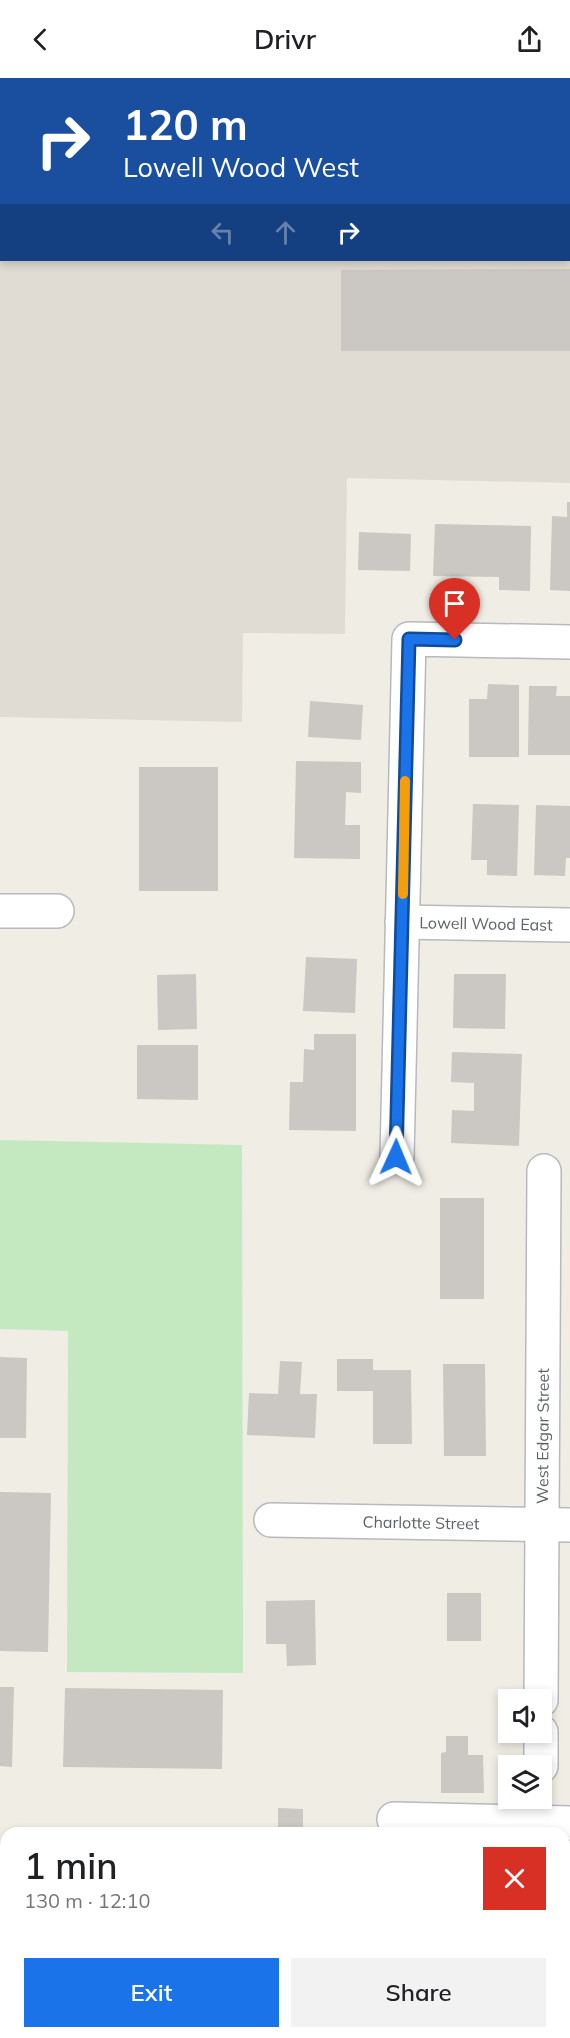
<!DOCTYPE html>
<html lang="en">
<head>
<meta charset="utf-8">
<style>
	body { margin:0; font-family:Mulish,sans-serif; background:#f2f2f2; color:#202124; height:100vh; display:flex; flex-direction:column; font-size:22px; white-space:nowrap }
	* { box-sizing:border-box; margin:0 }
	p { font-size:20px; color:#757577 }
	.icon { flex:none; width:33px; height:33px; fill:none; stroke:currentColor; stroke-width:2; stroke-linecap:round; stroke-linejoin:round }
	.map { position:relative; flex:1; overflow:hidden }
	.drawer { position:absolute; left:0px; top:1749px; width:570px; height:212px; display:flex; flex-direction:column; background:#fff; border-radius:18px 18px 0 0; box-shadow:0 3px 9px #0003 }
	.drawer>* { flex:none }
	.hud { position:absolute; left:0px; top:0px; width:570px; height:183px; box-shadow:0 3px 9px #0003; background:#1a4fa0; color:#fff; overflow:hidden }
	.controls { position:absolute; left:498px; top:1611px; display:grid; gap:12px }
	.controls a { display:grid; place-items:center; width:54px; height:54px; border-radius:0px; background:#fff; box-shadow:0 3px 9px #0003; font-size:30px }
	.pin { position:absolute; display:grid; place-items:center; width:51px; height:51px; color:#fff; margin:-62px -26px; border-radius:50% 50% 50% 0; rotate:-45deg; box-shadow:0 0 6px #0007 }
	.pin .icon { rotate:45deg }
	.me { position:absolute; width:66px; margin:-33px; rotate:1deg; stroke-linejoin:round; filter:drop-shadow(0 0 4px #0008) }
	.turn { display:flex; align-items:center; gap:21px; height:126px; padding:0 24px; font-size:27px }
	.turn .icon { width:78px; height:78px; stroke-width:2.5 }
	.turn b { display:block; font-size:42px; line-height:51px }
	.lanes { display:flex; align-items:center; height:57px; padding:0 24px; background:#0003; justify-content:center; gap:30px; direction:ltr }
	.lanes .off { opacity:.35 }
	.round { display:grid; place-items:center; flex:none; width:63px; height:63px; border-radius:0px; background:#f2f2f2 }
	.summary { display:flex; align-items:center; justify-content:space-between; height:102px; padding:0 24px }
	h1 { font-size:36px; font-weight:600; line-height:45px }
	.button { display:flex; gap:12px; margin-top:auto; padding:12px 24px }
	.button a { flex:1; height:69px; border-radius:0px; background:#1a73e8; color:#fff; font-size:24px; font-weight:600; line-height:69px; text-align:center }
	.button a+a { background:#f2f2f2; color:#202124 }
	header { display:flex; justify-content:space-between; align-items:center; height:78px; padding:0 24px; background:#fff; font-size:27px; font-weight:600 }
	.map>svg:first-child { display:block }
</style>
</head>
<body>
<header><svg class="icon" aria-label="back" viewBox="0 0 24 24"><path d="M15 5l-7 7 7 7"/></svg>Drivr<svg class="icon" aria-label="share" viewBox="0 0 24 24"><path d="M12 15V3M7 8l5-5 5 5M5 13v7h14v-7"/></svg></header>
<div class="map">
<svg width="570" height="1960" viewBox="0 0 570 1960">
	<rect width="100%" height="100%" fill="#f0ede5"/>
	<path fill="#e0dcd4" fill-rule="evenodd" d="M0,0H570V405L347,400L345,556L243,555L242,644L0,639ZM2,2H568V182H2Z"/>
	<path fill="#c4e9c1" d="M0,1062L242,1067L243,1595L67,1594L68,1253L0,1251Z"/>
	<path fill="#cbc7c2" d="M570,191V273H341V192Z
		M567,424H570V513L550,512L552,438L567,439Z
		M435,446L531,448L530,513L499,512V499L433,498Z
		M359,454L411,456L410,493L358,492Z
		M488,606L519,607V679H469V621H487Z
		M529,608H557L556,618H570V677H528Z
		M310,623L363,627L361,662L308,659Z
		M296,683L361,684V715L346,714L345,747H360V781L294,780Z
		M139,689H218V813H139Z
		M473,726L519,727L517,798L487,797V782H471Z
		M536,727L570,728V780H566L565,798L534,797Z
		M306,879L357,881L355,935L303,933Z
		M196,896L197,951L158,952L157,897Z
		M454,896H506L505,951L453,950Z
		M314,956H356V1053L289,1052L290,1004H303L304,971L314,972Z
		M137,967H198V1022L137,1021Z
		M452,974L522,976L519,1068L451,1065L452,1032L474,1033V1005L451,1004Z
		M440,1120H484V1221H440Z
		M0,1279L27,1280L26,1360H0Z
		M337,1281H373V1292H411L412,1366H373V1313H337Z
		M280,1283L302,1284L300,1316H317L315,1360L247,1357L249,1315L278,1316Z
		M443,1286H485L486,1378H444Z
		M0,1414L51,1415L48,1574L0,1573Z
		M447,1515H481V1563H447Z
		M315,1522L316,1587L287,1588L286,1566H266V1523Z
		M0,1609H14L12,1689L0,1688Z
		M65,1610L223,1612L222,1691L63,1689Z
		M446,1658H468V1677H483L484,1715H441V1675L446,1674Z
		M278,1730L303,1731V1755H278Z
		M0,1764H6V1844L0,1843Z"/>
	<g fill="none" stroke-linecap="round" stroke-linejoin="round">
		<defs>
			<g id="minor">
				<path d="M0,833H57"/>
				<path id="s1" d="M402,844L570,847"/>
				<path d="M397,1079L409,561L570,564"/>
				<path id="s2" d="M271,1442L570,1447"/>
				<path id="s3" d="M541,1622L544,1093"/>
				<path d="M541,1688V1654"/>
				<path d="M394,1741L570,1745"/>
				<path d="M0,1950H6"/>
				<path d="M334,1954L570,1958"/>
			</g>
		</defs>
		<use href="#minor" stroke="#b6b9bd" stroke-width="36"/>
		<use href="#minor" stroke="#fff" stroke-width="33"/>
	</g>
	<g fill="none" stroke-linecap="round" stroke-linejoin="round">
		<defs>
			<path id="route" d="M396,1079L409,561L455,562"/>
		</defs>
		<use href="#route" stroke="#114b97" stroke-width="15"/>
		<use href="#route" stroke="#1a73e8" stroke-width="10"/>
		<path stroke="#f59e0b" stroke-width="10" d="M403,816L405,703"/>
	</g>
	<g text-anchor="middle" stroke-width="6" stroke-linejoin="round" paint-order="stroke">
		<g font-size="16" fill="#5d6267" stroke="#fff">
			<text dy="6" stroke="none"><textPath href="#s1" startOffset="84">Lowell Wood East</textPath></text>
			<text dy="6" stroke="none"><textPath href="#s3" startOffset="264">West Edgar Street</textPath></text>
			<text dy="6" stroke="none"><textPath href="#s2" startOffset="150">Charlotte Street</textPath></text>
		</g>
	</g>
</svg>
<div class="controls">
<a><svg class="icon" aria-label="sound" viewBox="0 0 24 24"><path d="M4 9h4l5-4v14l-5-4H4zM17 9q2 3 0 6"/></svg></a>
<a><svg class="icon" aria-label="layers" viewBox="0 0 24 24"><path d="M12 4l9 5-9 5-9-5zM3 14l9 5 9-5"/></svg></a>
</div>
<div class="pin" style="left:455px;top:562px;background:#d93025"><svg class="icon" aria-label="arrive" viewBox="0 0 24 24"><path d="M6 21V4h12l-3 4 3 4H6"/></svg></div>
<svg class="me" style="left:396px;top:1079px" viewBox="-20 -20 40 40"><path d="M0-17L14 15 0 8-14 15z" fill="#1a73e8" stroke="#fff" stroke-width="4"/></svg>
<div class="hud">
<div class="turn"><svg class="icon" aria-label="right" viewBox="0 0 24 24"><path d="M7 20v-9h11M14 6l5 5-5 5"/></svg><div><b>120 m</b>Lowell Wood West</div></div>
<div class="lanes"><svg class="icon off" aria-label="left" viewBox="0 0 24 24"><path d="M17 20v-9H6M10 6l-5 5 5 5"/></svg><svg class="icon off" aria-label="ahead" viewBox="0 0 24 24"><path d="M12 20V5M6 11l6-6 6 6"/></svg><svg class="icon" aria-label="right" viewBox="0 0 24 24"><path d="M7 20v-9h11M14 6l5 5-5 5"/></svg></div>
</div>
<section class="drawer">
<div class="summary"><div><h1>1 min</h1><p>130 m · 12:10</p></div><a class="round" style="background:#d93025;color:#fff"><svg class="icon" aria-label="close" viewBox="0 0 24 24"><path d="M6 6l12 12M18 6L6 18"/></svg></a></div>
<div class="button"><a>Exit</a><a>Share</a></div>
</section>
</div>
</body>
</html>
